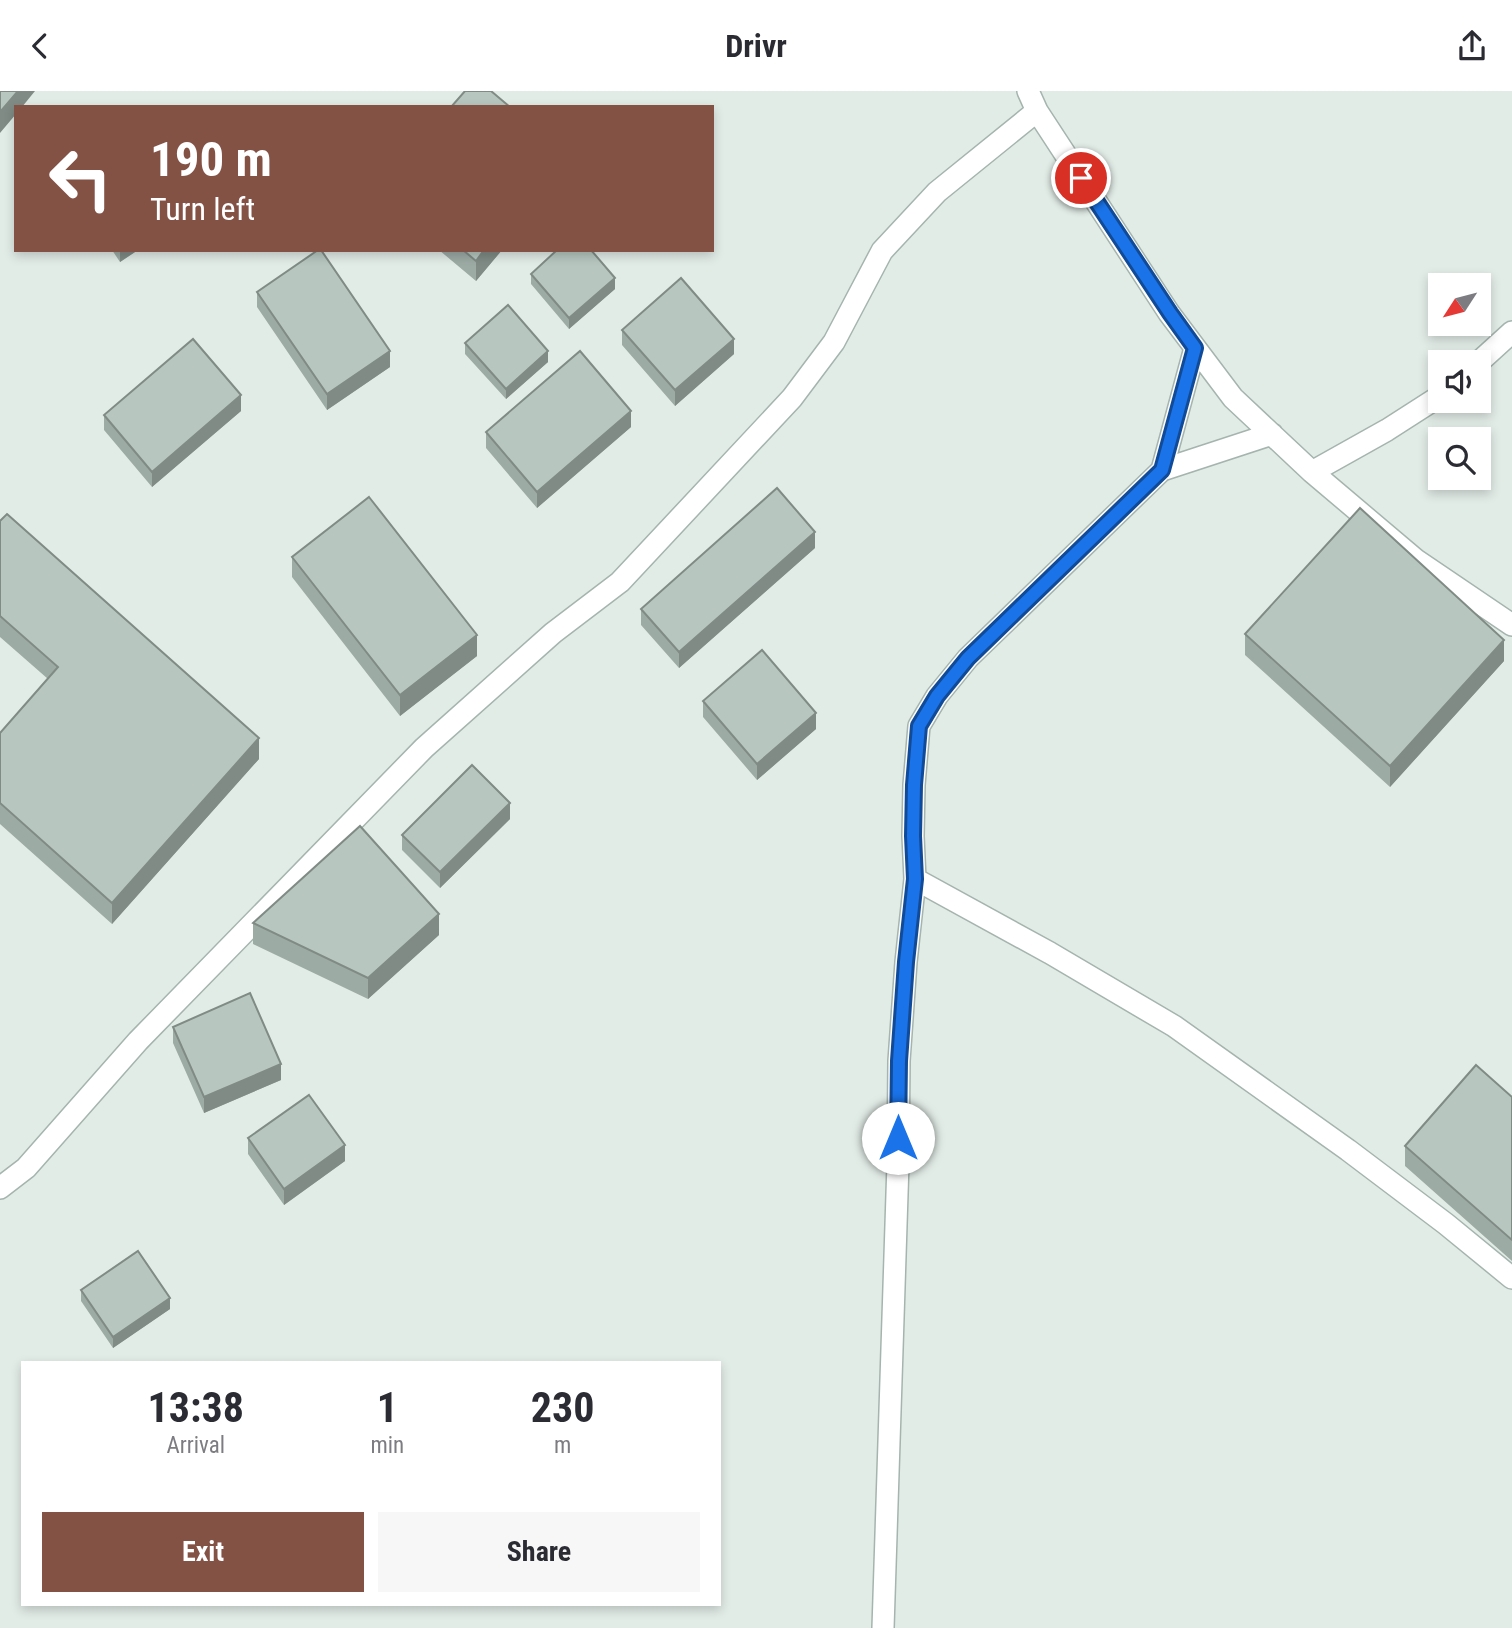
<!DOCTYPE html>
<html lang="en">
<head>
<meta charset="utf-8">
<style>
	body { margin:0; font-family:"Roboto Condensed",sans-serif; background:#f7f7f7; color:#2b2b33; height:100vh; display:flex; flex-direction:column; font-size:26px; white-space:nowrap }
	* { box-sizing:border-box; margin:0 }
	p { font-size:23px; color:#7c7c81 }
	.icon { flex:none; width:38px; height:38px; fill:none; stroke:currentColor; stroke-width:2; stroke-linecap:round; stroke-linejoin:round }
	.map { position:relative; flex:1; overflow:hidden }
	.panel { position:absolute; left:21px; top:1270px; width:700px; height:245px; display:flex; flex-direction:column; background:#fff; border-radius:0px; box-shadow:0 4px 10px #0003 }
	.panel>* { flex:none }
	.guide { position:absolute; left:14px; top:14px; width:700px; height:147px; border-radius:0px; box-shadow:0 4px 10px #0003; background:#845145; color:#fff; overflow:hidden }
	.needle { width:46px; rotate:234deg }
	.tools { position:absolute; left:1428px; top:182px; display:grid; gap:14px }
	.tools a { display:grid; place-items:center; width:63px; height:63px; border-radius:0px; background:#fff; box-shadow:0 4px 10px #0003; font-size:35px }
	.pin { position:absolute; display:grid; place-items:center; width:60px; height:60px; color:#fff; margin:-30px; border:4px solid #fff; border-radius:50%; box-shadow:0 2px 7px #0007 }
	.me { position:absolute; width:77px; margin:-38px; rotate:0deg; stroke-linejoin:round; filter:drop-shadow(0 0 5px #0008) }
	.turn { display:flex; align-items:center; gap:24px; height:147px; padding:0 21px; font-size:32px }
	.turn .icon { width:91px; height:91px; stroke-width:2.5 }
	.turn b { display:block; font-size:49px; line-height:60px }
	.eta { display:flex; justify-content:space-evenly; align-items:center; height:119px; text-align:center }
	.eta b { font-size:42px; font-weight:700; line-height:49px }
	.primary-button { display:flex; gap:14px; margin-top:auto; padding:14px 21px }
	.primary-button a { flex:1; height:80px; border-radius:0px; background:#845145; color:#fff; font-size:28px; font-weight:700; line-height:80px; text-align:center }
	.primary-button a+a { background:#f7f7f7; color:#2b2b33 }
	header { display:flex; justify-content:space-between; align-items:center; height:91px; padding:0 21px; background:#fff; font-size:32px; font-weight:700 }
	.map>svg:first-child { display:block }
</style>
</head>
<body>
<header><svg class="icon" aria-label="back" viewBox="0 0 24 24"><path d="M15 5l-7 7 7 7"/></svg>Drivr<svg class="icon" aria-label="share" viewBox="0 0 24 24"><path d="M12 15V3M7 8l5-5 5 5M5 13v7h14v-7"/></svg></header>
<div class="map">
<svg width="1512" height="1537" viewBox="0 0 1512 1537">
	<rect width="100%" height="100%" fill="#e2ece7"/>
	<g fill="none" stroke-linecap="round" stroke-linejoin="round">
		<defs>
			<path id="street" d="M1028,0L1037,20L1169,222L1233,307L1312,381L1416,469L1512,534
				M1479,271L1512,241
				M1162,379L1195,257
				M1312,381L1387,339L1440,305
				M915,788L1050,862L1174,935L1348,1059L1446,1133L1512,1187
				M0,1097L26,1077L138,950L424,657L553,542L620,491L792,307L834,251L882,160L937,101L1037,20
				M883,1537L898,1072L899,970L906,871L915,788L913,745L914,694L919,635L937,605L968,567L1162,379L1272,343"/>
		</defs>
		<use href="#street" stroke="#a5b4ae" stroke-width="24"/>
		<use href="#street" stroke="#fff" stroke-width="21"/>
	</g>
	<path fill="#9daba5" d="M112,159H138L120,171Z
		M439,159H502L476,190Z
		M531,183L615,198L569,238L531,193Z
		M257,201L390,276L327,319L257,216Z
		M622,239L734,263L675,315L622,254Z
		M465,252L548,271L506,308L465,263Z
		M241,320L152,396L104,339V324Z
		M631,336L537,417L486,357V341Z
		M0,430L259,668L112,833L0,733V642L48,588L0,546Z
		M815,457L679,577L641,534V518Z
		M292,466L477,565L400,625L292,486Z
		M1245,543L1504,570L1390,696L1245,564Z
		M703,610L816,638L757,689L703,626Z
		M510,728L440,797L402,759V744Z
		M253,832L439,844L368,908L253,853Z
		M173,936L281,989L204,1022L173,952Z
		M1512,1006V1170L1405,1075V1055Z
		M248,1047L345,1070L284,1114L248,1063Z
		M81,1199L170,1218L113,1257L81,1210Z"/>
	<path fill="#808b86" d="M18,0H35L22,16H16V23L0,42V21Z
		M120,159H138L120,171Z
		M484,159H502L476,190V170Z
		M615,187V198L569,238V227Z
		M734,248V263L675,315V299Z
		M390,260V276L327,319V303Z
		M548,260V271L506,308V298Z
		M241,304V320L152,396V381Z
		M631,320V336L537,417V401Z
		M815,441V457L679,577V561Z
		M477,544V565L400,625V604Z
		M1504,549V570L1390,696V675Z
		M816,622V638L757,689V673Z
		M259,647V668L112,833V812Z
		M510,712V728L440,797V781Z
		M439,823V844L368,908V887Z
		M281,973V989L204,1022V1006Z
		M345,1054V1070L284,1114V1098Z
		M170,1207V1218L113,1257V1246Z"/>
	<path fill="#b7c7c0" stroke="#808b86" stroke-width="2" d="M0,0H18L0,21Z
		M465,0H491L510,16H451Z
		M318,159H321L390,260L327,303L257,201Z
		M463,159H484L476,170Z
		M557,159H591L615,187L569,227L531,183Z
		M681,187L734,248L675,299L622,239Z
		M508,214L548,260L506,298L465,252Z
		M193,248L241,304L152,381L104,324Z
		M580,260L631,320L537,401L486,341Z
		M777,397L815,441L679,561L641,518Z
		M369,406L477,544L400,604L292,466Z
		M1360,417L1504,549L1390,675L1245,543Z
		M7,423L259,647L112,812L0,712V642L58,576L0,525V430Z
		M762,559L816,622L757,673L703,610Z
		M472,674L510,712L440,781L402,744Z
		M360,735L439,823L368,887L253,832Z
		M250,902L281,973L204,1006L173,936Z
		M1476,974L1512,1006V1149L1405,1055Z
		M309,1004L345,1054L284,1098L248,1047Z
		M138,1160L170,1207L113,1246L81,1199Z"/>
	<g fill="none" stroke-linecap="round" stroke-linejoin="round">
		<defs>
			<path id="route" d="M898,1047L899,970L906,871L915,788L913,745L914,694L919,635L937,605L968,567L1162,379L1195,257L1170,222L1081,87"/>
		</defs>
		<use href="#route" stroke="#114b97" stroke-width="18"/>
		<use href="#route" stroke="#1a73e8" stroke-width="12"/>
	</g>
</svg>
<div class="tools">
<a><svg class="needle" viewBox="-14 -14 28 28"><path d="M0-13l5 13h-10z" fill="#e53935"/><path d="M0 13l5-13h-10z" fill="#7c7c81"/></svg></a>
<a><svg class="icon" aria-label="sound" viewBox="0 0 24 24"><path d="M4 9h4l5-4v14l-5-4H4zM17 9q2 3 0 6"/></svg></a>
<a><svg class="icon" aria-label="search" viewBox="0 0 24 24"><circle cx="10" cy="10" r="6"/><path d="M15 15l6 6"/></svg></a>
</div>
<div class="pin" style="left:1081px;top:87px;background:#d93025"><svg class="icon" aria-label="arrive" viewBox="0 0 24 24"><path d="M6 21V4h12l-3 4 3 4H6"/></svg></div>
<svg class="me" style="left:898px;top:1047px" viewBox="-20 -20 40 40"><circle r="19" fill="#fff"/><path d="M0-13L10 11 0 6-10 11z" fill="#1a73e8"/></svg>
<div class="guide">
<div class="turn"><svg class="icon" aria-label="left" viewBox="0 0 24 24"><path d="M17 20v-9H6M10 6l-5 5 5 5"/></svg><div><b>190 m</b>Turn left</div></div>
</div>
<section class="panel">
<div class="eta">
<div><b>13:38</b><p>Arrival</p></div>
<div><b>1</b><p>min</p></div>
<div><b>230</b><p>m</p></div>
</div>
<div class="primary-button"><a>Exit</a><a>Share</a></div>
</section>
</div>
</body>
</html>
